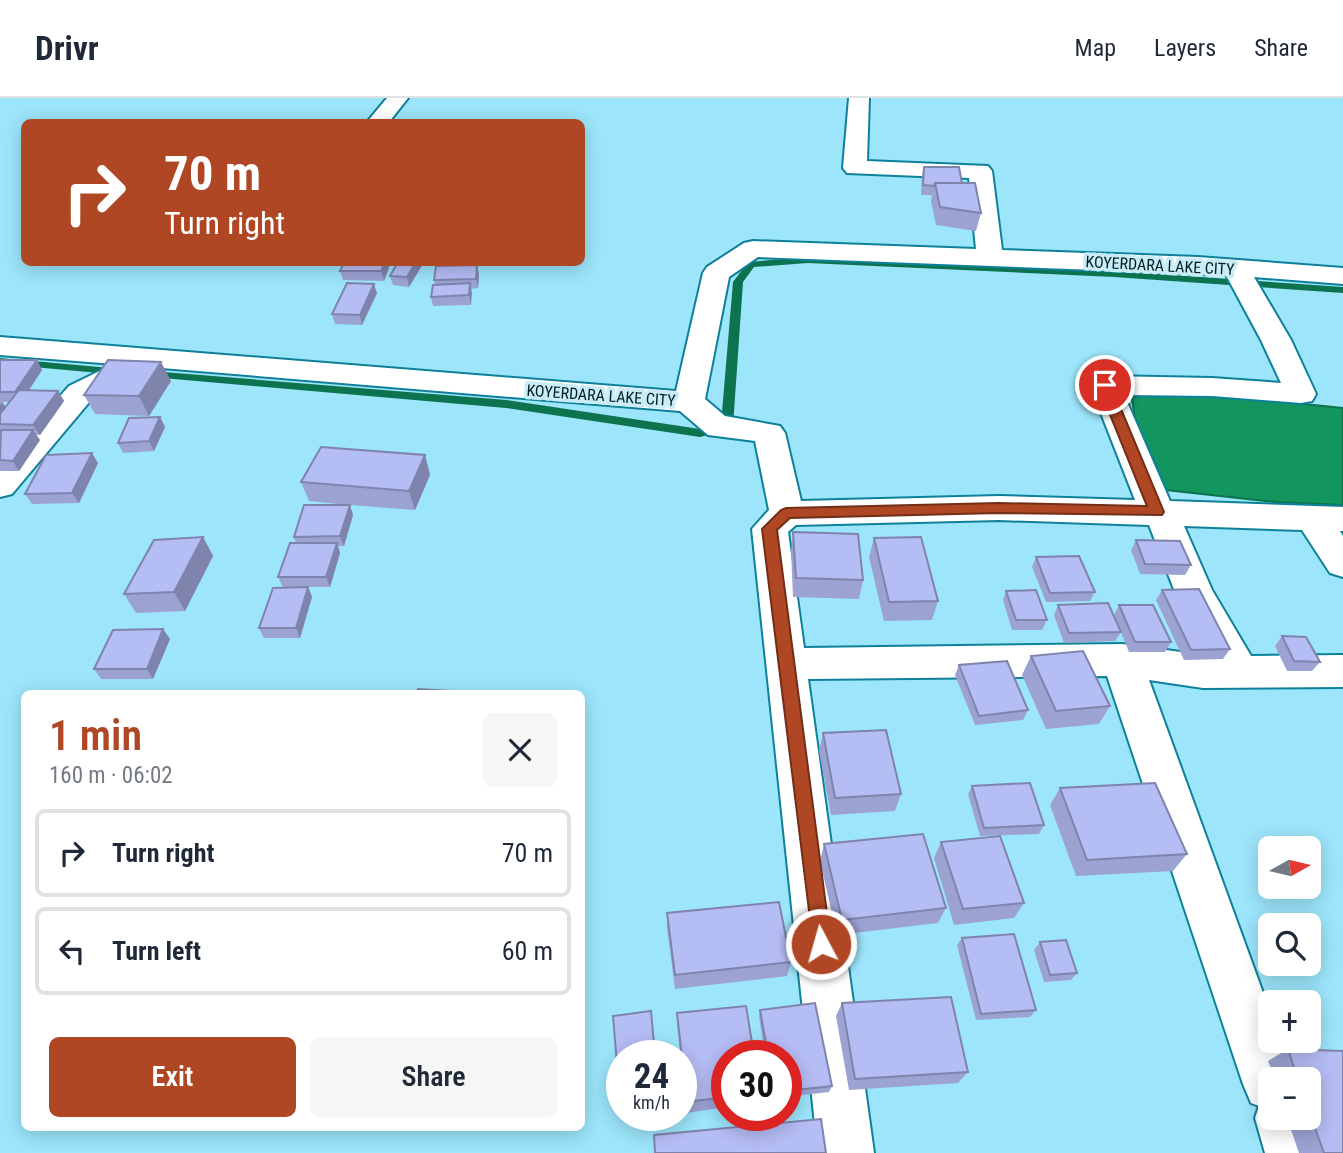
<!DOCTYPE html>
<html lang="en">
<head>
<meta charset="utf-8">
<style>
	body { margin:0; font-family:"Roboto Condensed",sans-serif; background:#f6f6f7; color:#1f2937; height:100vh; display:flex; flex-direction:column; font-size:26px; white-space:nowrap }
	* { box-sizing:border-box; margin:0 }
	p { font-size:23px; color:#747a83 }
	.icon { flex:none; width:38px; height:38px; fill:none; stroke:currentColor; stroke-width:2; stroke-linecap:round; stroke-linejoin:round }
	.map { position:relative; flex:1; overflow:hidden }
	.sheet { position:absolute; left:21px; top:592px; width:564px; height:441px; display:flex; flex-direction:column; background:#fff; border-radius:10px; box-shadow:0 4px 18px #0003 }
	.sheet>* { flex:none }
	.top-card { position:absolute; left:21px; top:21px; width:564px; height:147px; border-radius:10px; box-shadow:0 4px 18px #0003; background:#af4724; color:#fff; overflow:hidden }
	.needle { width:46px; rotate:82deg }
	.tools { position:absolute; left:1258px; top:738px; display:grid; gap:14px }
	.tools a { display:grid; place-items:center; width:63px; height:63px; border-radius:10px; background:#fff; box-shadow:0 4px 18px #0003; font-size:35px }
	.speed { position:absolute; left:606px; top:942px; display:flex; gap:14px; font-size:35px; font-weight:700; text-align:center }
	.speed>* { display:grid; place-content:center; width:91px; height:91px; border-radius:50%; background:#fff; box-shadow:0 4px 18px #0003; line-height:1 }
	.speed small { font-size:18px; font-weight:400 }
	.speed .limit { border:10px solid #d22; background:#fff; color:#111 }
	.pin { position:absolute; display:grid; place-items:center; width:60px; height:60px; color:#fff; margin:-30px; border:4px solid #fff; border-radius:50%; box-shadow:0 2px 7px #0007 }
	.me { position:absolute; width:77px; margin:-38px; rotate:354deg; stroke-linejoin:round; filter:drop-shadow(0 0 5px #0008) }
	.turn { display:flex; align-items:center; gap:24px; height:147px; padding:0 28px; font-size:32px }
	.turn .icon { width:91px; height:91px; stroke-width:2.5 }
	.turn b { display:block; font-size:49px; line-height:60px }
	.round { display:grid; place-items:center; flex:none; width:74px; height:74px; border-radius:10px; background:#f6f6f7 }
	.head { display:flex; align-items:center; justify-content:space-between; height:119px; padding:0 28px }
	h1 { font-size:42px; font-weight:600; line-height:52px; color:#af4724 }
	.primary-button { display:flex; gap:14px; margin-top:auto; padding:14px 28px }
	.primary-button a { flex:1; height:80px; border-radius:10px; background:#af4724; color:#fff; font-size:28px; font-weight:600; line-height:80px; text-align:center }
	.primary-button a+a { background:#f6f6f7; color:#1f2937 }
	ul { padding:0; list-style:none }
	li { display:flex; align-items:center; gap:21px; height:88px; margin:0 14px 10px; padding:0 14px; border:4px solid #e0e1e3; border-radius:10px }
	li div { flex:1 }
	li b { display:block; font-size:26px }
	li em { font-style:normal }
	header { display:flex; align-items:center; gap:42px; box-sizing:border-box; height:98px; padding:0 35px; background:#fff; border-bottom:2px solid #e0e1e3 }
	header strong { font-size:33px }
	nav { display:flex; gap:38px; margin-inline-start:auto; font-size:24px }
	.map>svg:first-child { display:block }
</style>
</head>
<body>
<header>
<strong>Drivr</strong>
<nav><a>Map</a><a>Layers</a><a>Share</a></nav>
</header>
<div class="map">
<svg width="1343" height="1055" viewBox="0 0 1343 1055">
	<rect width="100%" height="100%" fill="#9ce5fb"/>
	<path fill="#12955f" stroke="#0d724e" stroke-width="2" d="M1131,295L1245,300L1343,310V407L1275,404L1166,392L1137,333Z"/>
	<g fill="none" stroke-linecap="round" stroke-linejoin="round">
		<path fill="#0d724e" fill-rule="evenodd" d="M808,159L1114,173L1343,189V195L1114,179L808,165L754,169L743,184L733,328L731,331L700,339L506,310L151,279L146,276L151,273L506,302L700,331L721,326L733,184L748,164Z
			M0,260L121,271L126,274L121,277L0,266Z"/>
		<defs>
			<path id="minor" d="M387,0H408L389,24H367Z
				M849,0H869L867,63L988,68L992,73L1002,152L1198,159L1343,170V186L1254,179L1291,242L1316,296L1312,303L1301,305L1212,298L1124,297L1170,403L1343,409V433H1340L1343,438V479L1330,475L1302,432L1184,428L1212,492L1251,558L1343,557V589L1203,590L1149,582L1270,914V943H1281L1295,982H1270V1020L1309,1019L1321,1055H1265L1255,1020L1259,1008L1251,1005L1243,986L1107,578L808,581L874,1055H818L752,431L769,412L755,343L708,337L680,313L149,269L147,273L91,302L12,396L0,399V366L69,288L114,266L0,257V239L676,293L703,175L707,169L744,145L753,143L976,151L969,80L847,75L843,70ZM758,159L1226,177L1261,242L1281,285L1212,280L1105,278L1094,280L1090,287L1135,402L999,398L801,403L785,335L780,328L725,318L705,301L729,179ZM999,422L1149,427L1175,494L1210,558L1122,546L804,550L788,434L796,427Z"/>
		</defs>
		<use href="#minor" stroke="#0e819a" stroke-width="4"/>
		<use href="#minor" fill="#fff" fill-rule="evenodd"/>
	</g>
	<path fill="#9ca3d3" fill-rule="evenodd" d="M924,69L962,85L981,115L976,133L936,127L931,103L932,97H921L922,78Z
		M391,164L384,183L343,182L340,173Z
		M398,164H424L409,189L393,187L390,178Z
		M477,167L479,177L478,190L471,191V207L433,208L431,199L435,187L434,182Z
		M377,195L362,227L335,226L332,216Z
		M0,262H37L42,272L29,292L58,293L64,303L40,337H36L40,342L19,373H0ZM2,304H9L6,309Z
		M171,283L149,318L95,316L84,297Z
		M160,319L165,329L154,353L123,355L118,345Z
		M425,357L430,377L415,412L350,407L353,417L344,448H338L340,455L330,489H283L278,479L296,445L294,439L348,407L309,403L301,384Z
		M98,365L79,405L32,406L25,396Z
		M793,434L863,482L859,501L793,499L791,453Z
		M203,439L213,458L185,513L136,515L124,496Z
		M874,440L938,503L932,522L884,523L869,459Z
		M1136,442L1191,467L1185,477L1140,476L1131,452Z
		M1036,459L1095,494L1090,503L1046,504L1032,469Z
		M308,489L312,499L300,540H264L259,530Z
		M1162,492L1230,551L1223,561L1184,562L1156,502Z
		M1006,493L1047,522L1042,532H1012L1003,502Z
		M1058,507L1121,534L1115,543L1064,545L1054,517Z
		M1119,507L1171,544L1165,554H1129L1114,517Z
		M1282,538L1320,564L1312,573H1287L1275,548Z
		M170,541L153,581H101L94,571Z
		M1031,558L1110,608L1099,626L1046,631L1022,577Z
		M959,567L1028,612L1023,622L975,627L955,577Z
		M823,635L901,696L895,713L831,717L819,653Z
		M972,688L1044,727L1039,736L980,738L968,696Z
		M1060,690L1187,756L1173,773L1076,778L1050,707Z
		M941,744L1024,805L1014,820L954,827L934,760Z
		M824,746L946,810L938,825L837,837L820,763Z
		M667,815L791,864L787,878L675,891L667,830Z
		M962,840L1036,912L1030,919L976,922L957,847Z
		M1040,844L1077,875L1071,882L1044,884L1034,852Z
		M842,905L968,974L958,985L849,992L836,918Z
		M760,912L832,988L829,994L786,999V957H765L759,919Z
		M677,915L726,957V1009L687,1015L677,928Z
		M1288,951L1343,953V1055H1299L1287,1020H1309V982H1275L1268,963Z"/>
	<path fill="#7f84ac" d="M385,164H391L384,183L381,173Z
		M416,164H424L409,189L407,179Z
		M477,167L479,177L478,190L476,181Z
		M470,185L472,195L471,207L469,197Z
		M374,186L377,195L362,227L360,217Z
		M37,262L42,272L21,304L15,294Z
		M161,264L171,283L149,318L139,298Z
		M58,293L64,303L40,337L33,327Z
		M2,304L9,314L0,326V307Z
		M160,319L165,329L154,353L149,343Z
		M33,332L40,342L19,373L13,363Z
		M92,355L98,365L79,405L72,395Z
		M425,357L430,377L415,412L409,393Z
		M350,407L353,417L344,448L340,438Z
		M203,439L213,458L185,513L174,494Z
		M337,445L340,455L330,489L326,479Z
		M308,489L312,499L300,540L296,530Z
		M163,531L170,541L153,581L147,571Z"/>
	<path fill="#b5bdf5" stroke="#7f84ac" stroke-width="2" d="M924,69H959L962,85H935L934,88L923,87Z
		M935,85H975L981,115L940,109Z
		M344,164H385L381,173H340Z
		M398,164H416L407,179L390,178Z
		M477,167L476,181L434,182L436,168Z
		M347,185L374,186L360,217L332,216Z
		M470,185L469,197L431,199L433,187Z
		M0,262H37L15,294H0Z
		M108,262L161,264L139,298L84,297Z
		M19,292L58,293L33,327L0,326V316Z
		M160,319L149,343L118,345L129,320Z
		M1,332H33L13,363L0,362Z
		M321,349L425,357L409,393L301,384Z
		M92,355L72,395L25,396L46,357Z
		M304,407H350L340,438L294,439Z
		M793,434L858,436L863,482L796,480Z
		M203,439L174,494L124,496L154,442Z
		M921,439L938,503L889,504L874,440Z
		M1136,442L1180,443L1191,467L1145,466Z
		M290,445H337L326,479H278Z
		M1079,458L1095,494L1050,495L1036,459Z
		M308,489L296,530H259L273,490Z
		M1199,491L1230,551L1191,552L1162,492Z
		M1036,492L1047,522H1016L1006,493Z
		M1108,505L1121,534L1069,535L1058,507Z
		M1119,507H1153L1171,544H1135Z
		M163,531L147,571H94L113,532Z
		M1282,538L1306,539L1320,564L1294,563Z
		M1083,553L1110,608L1056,613L1031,558Z
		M1007,563L1028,612L979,618L959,567Z
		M418,591L483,595H417Z
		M886,632L901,696L835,700L823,635Z
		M1030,685L1044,727L984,730L972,688Z
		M1155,685L1187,756L1087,762L1060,690Z
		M923,736L946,810L842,822L824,746Z
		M1000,738L1024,805L963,811L941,744Z
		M779,804L791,864L675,877L667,815Z
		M1014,836L1036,912L981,916L962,840Z
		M1066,842L1077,875L1050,877L1040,844Z
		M951,899L968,974L855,981L842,905Z
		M815,905L832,988L786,993V957H768L760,912Z
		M746,908L754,957H726V999L687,1004L677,915Z
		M651,913L655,957H621V979H618L613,918Z
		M1288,951L1343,953V1055H1324L1309,1013V982H1298Z
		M821,1021L826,1055H655L654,1037Z"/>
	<path fill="#af4724" stroke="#722e17" stroke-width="2" d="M1105,284L1111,287L1164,414L1162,417L999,415L790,420L777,432L831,846L828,853L821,856L814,853L762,431L781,412L786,410L999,405L1147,408L1098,287Z"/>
	<g text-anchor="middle" stroke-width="7" stroke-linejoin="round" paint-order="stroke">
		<g font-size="16" fill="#001f27" stroke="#c9ecf7">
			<text transform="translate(1160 167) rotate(3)" y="6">KOYERDARA LAKE CITY</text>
			<text transform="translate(601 297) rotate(4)" y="6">KOYERDARA LAKE CITY</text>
		</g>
	</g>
</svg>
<div class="tools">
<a><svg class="needle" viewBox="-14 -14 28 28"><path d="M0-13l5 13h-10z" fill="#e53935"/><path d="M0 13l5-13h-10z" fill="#747a83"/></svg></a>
<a><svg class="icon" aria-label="search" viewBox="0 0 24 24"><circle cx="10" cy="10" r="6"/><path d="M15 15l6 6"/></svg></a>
<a>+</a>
<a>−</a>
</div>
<div class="speed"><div>24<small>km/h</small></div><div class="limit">30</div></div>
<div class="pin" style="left:1105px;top:287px;background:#d93025"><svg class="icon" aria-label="arrive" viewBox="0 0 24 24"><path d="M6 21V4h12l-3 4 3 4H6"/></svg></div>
<svg class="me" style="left:821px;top:846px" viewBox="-20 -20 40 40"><circle r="17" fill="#af4724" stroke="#fff" stroke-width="3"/><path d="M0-11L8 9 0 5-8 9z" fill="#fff"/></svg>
<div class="top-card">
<div class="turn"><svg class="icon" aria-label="right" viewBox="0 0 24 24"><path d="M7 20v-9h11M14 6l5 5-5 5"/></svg><div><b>70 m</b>Turn right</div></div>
</div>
<section class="sheet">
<div class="head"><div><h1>1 min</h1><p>160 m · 06:02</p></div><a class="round"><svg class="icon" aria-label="close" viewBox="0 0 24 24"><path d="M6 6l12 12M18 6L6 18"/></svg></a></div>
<ul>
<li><svg class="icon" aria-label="right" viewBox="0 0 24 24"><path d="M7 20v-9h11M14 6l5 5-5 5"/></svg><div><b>Turn right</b></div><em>70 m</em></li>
<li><svg class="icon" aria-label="left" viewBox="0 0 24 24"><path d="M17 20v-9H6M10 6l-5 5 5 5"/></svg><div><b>Turn left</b></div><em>60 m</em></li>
</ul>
<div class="primary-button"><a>Exit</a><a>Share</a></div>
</section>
</div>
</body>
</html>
